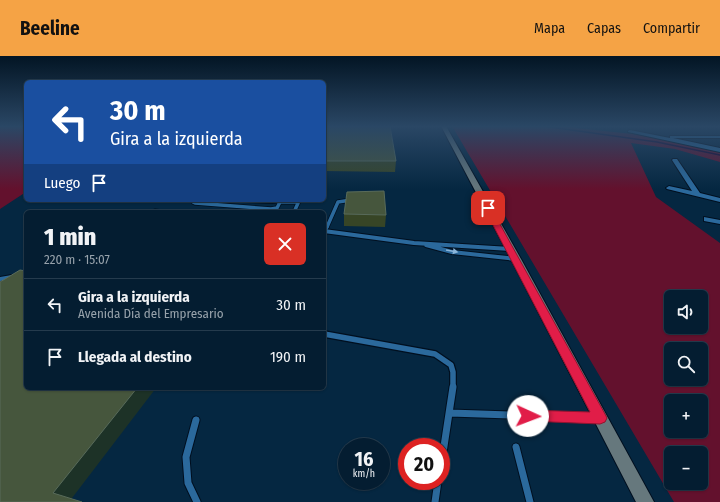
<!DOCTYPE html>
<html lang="es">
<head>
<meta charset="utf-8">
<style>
	body { margin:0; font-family:"Fira Sans Condensed",sans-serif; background:#122a3d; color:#f1f3f6; height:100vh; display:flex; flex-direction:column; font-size:15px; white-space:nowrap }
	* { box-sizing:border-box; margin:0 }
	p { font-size:13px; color:#97a2ab }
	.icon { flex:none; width:22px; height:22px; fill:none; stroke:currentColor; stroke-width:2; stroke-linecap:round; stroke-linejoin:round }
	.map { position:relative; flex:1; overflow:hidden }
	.drawer { position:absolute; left:24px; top:154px; width:302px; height:180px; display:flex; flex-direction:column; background:#041d31; border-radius:6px; box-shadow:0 1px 3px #0004,0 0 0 1px #253b4d }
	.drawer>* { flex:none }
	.guide { position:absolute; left:24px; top:24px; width:302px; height:122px; border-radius:6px; box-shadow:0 1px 3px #0004,0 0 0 1px #253b4d; background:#1a4fa0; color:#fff; overflow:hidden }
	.buttons { position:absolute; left:664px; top:234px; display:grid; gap:8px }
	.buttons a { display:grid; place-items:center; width:44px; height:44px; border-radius:6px; background:#041d31; box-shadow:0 1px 3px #0004,0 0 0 1px #253b4d; font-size:20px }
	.speed { position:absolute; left:338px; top:382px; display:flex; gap:8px; font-size:20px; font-weight:700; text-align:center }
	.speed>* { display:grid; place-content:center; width:52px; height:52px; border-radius:50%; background:#041d31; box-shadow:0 1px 3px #0004,0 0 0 1px #253b4d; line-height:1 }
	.speed small { font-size:10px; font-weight:400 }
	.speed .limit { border:6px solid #d22; background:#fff; color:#111 }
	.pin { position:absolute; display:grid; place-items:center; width:34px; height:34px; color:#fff; margin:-17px; border-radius:8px; box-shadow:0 2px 6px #0006 }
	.me { position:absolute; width:44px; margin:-22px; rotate:92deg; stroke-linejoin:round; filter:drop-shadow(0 0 3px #0008) }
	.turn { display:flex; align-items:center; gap:14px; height:84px; padding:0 20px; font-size:18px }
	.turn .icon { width:52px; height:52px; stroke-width:2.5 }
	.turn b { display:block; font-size:28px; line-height:34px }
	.then { display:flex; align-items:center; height:38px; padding:0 20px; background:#0003; gap:8px; font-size:15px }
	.round { display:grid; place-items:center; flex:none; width:42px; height:42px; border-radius:6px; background:#122a3d }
	.overview { display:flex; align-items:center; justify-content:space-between; height:68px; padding:0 20px }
	h1 { font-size:24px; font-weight:800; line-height:30px }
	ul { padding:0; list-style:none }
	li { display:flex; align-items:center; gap:12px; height:52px; padding:0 20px; border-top:1px solid #253b4d }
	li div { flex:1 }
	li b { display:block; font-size:15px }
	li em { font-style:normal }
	header { display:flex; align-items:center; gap:24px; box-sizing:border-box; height:56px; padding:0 20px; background:#f5a345; color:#111 }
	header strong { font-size:19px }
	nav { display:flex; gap:22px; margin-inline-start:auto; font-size:14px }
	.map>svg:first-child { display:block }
</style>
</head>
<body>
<header>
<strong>Beeline</strong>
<nav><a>Mapa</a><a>Capas</a><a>Compartir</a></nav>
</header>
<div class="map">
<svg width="720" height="446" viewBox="0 0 720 446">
	<rect width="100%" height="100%" fill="#052741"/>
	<path fill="#63112d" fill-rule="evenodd" d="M0,70H26V136L0,153Z
		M452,70H574L576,72L633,78L720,95V106L675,93L631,87L656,141L720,187V446H674ZM671,241H701V271H671ZM671,293H701V323H671ZM671,345H701V375H671ZM671,397H701V427H671Z"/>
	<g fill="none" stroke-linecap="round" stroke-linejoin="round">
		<path stroke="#1b002e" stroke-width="1.5" d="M543,70L657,86L720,99"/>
		<defs>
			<path id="lane-far3" d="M194,144L193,146L195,147L271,153L277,152L281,144
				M223,144L299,146
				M155,155L163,156
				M294,156L299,145
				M327,171L338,146L351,144"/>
			<path id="lane-far2" d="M324,175L414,187L510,193
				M324,176L327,170
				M426,189L452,196L516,203
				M0,223L12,221"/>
			<path id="lane-far1" d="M324,278L435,298L451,309L453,316V332"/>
			<path id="lane" d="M450,357L598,362
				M196,364L186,401L188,427L197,446
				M516,391L530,446
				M441,410L453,331
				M435,446L438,425"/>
			<path id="street" d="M630,74L670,82V80H720V82H673L720,92V96L628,76V75Z
				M673,103H677L700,137L720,142V146L667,133L666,132L669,130L692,135L672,104Z
				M704,161L720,164V168L704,165Z"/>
			<path id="secondary" d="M441,70H446L521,203L654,446H636L511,203Z"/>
		</defs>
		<use href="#lane-far3" stroke="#000f1f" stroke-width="5"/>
		<use href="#lane-far2" stroke="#000f1f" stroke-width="6"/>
		<use href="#lane-far1" stroke="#000f1f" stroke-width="8"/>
		<use href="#lane" stroke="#000f1f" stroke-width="9"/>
		<use href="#street" stroke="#000f1f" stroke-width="2"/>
		<use href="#secondary" stroke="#000f1f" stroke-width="2"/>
		<use href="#lane-far3" stroke="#2b699c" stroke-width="3.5"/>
		<use href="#lane-far2" stroke="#2b699c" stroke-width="4"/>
		<use href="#lane-far1" stroke="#2b699c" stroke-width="5.5"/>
		<use href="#lane" stroke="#2b699c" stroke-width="7"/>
		<use href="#street" fill="#2b699c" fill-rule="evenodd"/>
		<use href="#secondary" fill="#66787d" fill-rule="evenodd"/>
	</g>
	<path fill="#374526" d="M324,70L396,105L395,116L324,115Z
		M344,158L386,159L385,171L344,170Z"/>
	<path fill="#1d3227" d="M137,332H156L69,446L53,437Z"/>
	<path fill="#46563d" stroke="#596b5a" d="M324,70H390L396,105H324Z
		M384,135L386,159L344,158L347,136Z
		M20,214L26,215V332H137L53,437L82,446H0V226Z"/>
	<defs><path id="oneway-solid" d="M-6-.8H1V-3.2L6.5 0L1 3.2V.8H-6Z"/></defs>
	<use fill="#8bb5d9" href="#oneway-solid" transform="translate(452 195) rotate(10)"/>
	<linearGradient id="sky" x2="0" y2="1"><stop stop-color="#031524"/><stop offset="0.53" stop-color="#2a4765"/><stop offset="1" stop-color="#2a4765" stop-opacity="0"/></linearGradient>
	<rect width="720" height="133" fill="url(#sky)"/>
	<path fill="#e11d48" stroke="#92132f" d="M485,150H488L491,152L605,358L607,362L605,366L600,368L528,365L523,364L521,360L523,355L528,354L590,356L484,152Z"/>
</svg>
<div class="buttons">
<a><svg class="icon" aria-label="sound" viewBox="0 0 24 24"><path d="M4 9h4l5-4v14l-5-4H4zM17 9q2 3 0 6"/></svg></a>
<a><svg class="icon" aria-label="search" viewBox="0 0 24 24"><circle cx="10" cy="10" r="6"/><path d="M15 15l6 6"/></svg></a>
<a>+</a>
<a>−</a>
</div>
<div class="speed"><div>16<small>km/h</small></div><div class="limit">20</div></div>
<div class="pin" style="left:488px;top:152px;background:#d93025"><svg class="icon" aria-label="arrive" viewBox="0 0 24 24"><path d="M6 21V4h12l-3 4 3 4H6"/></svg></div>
<svg class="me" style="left:528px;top:360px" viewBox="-20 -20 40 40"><circle r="19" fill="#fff"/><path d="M0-13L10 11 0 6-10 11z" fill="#e11d48"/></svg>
<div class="guide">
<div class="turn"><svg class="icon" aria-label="left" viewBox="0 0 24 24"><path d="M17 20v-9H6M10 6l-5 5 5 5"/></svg><div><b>30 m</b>Gira a la izquierda</div></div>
<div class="then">Luego<svg class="icon" aria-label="arrive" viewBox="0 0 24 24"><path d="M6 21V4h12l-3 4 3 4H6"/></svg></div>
</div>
<section class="drawer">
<div class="overview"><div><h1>1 min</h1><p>220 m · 15:07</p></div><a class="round" style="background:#d93025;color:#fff"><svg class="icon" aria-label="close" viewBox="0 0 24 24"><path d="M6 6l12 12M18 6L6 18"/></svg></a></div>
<ul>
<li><svg class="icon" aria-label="left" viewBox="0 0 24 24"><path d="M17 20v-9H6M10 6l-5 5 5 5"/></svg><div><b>Gira a la izquierda</b><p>Avenida Día del Empresario</p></div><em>30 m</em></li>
<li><svg class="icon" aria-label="arrive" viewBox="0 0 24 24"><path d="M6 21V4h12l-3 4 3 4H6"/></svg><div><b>Llegada al destino</b></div><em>190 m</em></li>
</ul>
</section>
</div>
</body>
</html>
